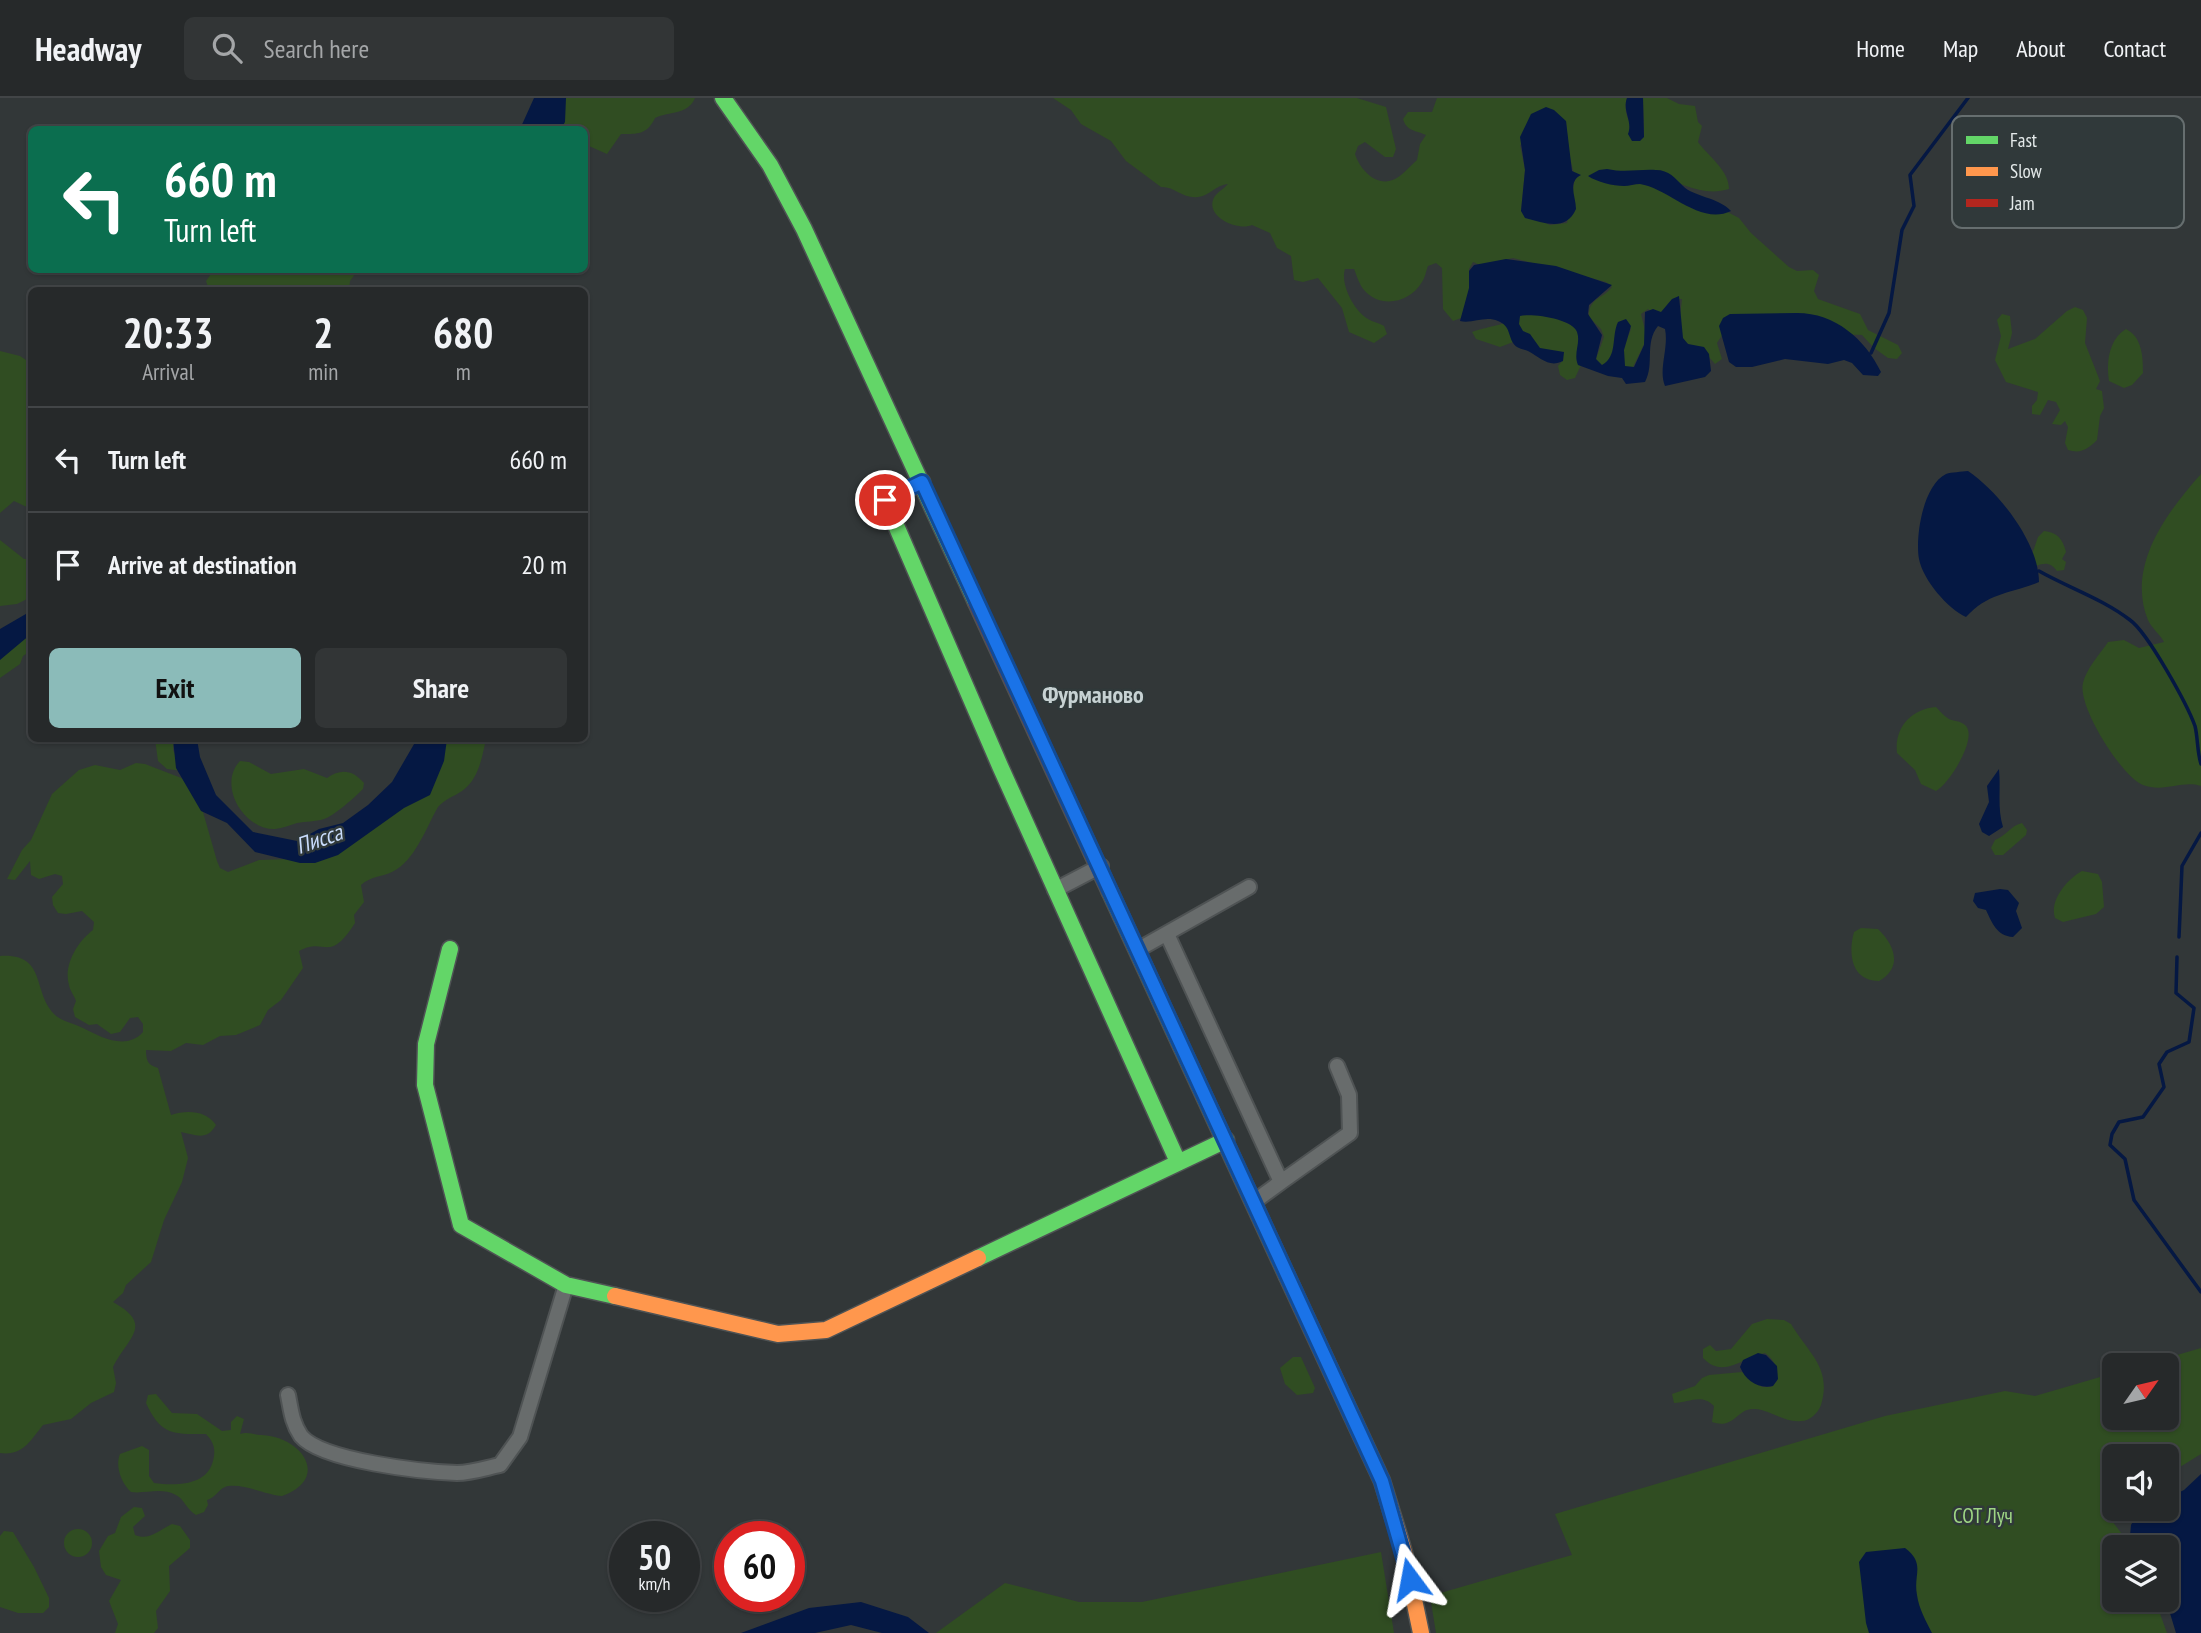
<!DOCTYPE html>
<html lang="en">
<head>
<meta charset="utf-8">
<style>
	body { margin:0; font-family:"PT Sans Narrow",sans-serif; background:#323536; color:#f1f3f6; height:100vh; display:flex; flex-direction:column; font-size:26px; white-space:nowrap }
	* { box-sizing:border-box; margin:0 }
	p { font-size:23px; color:#a4a6a8 }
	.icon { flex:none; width:38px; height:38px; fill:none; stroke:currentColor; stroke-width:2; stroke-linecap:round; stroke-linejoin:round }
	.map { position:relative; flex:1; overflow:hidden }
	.drawer { position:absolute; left:28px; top:189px; width:560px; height:455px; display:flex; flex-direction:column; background:#26292a; border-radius:10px; box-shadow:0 2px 5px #0004,0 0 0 2px #424547 }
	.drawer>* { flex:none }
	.top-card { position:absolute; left:28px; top:28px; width:560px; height:147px; border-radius:10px; box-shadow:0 2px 5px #0004,0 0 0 2px #424547; background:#0b6e4f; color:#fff; overflow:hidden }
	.needle { width:46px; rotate:56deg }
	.tools { position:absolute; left:2102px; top:1255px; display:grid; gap:14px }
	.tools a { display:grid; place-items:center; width:77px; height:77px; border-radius:10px; background:#26292a; box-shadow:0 2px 5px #0004,0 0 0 2px #424547; font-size:35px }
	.speed { position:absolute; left:609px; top:1423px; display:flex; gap:14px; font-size:35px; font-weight:700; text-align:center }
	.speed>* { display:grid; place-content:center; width:91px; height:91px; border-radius:50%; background:#26292a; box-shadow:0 2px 5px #0004,0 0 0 2px #424547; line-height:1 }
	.speed small { font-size:18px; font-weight:400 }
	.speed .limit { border:10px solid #d22; background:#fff; color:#111 }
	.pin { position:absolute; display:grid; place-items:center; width:60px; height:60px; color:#fff; margin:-30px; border:4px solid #fff; border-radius:50%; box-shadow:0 2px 7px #0007 }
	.me { position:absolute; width:77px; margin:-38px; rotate:347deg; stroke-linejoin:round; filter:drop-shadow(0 0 5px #0008) }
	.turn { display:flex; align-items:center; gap:24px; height:147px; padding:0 21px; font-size:32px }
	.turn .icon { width:91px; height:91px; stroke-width:2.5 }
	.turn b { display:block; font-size:49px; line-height:60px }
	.eta { display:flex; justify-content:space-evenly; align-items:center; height:119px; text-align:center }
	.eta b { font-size:42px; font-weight:700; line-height:49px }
	.cta { display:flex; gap:14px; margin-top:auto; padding:14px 21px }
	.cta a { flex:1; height:80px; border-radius:10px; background:#8bbbb9; color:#111; font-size:28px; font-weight:700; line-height:80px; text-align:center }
	.cta a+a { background:#323536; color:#f1f3f6 }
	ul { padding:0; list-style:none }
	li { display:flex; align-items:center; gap:21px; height:105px; padding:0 21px; border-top:2px solid #424547 }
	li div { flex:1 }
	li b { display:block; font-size:26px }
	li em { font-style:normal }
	header { display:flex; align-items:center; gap:42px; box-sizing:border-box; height:98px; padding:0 35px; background:#26292a; border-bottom:2px solid #424547 }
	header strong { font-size:33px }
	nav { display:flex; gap:38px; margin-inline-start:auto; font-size:24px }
	.search { width:490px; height:63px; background:#323536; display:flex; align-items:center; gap:18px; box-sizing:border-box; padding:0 24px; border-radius:10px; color:#a4a6a8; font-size:26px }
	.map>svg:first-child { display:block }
</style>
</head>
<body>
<header>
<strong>Headway</strong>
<div class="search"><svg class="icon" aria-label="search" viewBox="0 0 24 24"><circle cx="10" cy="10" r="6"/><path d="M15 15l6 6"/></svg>Search here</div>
<nav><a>Home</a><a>Map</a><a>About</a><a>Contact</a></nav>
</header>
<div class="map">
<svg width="2201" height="1535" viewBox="0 0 2201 1535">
	<rect width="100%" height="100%" fill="#323738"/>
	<path fill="#304d22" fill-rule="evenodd" d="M564,0H695C688,17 670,13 655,20C647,37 637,36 621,36L607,56L589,48L585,51L584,32H554Z
		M1053,0H1357L1386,9L1396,51L1393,59H1385L1365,44L1358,48L1355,56C1360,72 1377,90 1395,81C1403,77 1410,68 1417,62L1420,46L1426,37C1416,32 1407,34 1403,21L1408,14H1432L1437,0H1627C1622,17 1631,29 1644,38L1643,0H1667L1679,6L1695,8L1698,24L1702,28L1698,44C1708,58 1729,72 1729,91C1703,99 1682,85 1658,78L1739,120L1751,135L1789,169L1797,173L1813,172L1819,177L1814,193L1818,201L1860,216L1868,232L1898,247L1902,255L1897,261L1888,260L1874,250L1862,237L1726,231L1717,245L1722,261L1715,266L1708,258L1682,242L1679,226L1682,201H1674L1661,221L1648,211L1641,216L1647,240L1632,271L1624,270L1622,254L1631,231L1626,224L1613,261L1608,267L1600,268L1596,261L1604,239L1601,231L1589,219C1588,200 1603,201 1612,189L1606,184L1513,160L1480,167L1473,164L1469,171V196L1461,220L1453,223L1443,211L1442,170L1436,165L1428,168C1426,173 1425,180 1422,184C1410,205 1380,211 1364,192C1359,186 1357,178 1354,171H1345C1340,186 1354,213 1368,221C1373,224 1379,225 1384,228L1387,236L1374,245L1349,234L1342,210L1318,180L1303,184L1294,182L1291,158L1277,150L1270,135L1252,127C1239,133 1207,120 1213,102C1215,95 1224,91 1228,86C1216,87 1209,98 1198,99C1183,101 1174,88 1161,89L1126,63L1111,43L1081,26L1071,12ZM1566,23L1569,56L1575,80L1567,125L1550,127L1521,113L1525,72L1520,47Z
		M222,172H358L350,183L349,192H209L206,183L211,176Z
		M2075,209L2083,212L2087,220L2085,245L2100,283L2096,291L2102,293L2104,310L2100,318L2097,342C2088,351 2081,356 2068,352L2065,345L2068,329L2065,323L2061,327L2052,326L2060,312L2056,304L2048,302L2040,317L2032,316V308L2037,302L2038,294L2006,284L1995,262L2001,238L1997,222L2002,216L2010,218L2012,235L2008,251L2035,241L2067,213Z
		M1524,214L1557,220L1579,231L1582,265L1575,280L1567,282L1560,277L1558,268L1563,262L1552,254L1516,243L1500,249L1476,241L1472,234C1491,227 1508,228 1524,214Z
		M2126,231C2142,239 2143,258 2143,275L2132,287L2124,290L2109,283C2106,264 2109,241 2126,231Z
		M0,253L20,258L32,266L31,411L14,403L0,415Z
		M2201,376V688C2182,682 2164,695 2143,687C2122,679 2077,608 2083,585C2086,571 2100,556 2108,544L2124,542L2139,550L2164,544C2160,536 2152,531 2148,522C2126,468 2167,414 2201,376Z
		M2044,433C2057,434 2063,441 2066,454L2062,461L2066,464L2064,472L2057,473C2051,465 2046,464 2036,468L2030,462L2038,439Z
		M0,442L24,461H31V499L17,506L0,508Z
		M28,540L31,545L29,554L23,558L20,566L0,580V553L20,541Z
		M1936,609C1940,613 1944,618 1949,621C1953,623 1961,623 1965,627C1979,639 1949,686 1936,693L1921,686L1915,672L1897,655C1894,630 1911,611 1936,609Z
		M155,641H174L173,652L183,673L167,671L158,663Z
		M432,641H486C482,659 479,681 462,693C453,699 445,701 438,709C426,730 415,763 392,774C381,779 371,778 361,787L364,804L354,817L355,825C328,867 326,838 299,853L303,870L281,902L268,912L260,927L236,937L220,938L203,947L186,945L171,953L146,952C146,963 148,967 158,970L171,1017C186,1012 206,1012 216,1027C207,1043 196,1037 181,1034L188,1060L182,1084L164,1122L151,1164L126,1187L123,1195L113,1204C154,1227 129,1238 113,1269L116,1285L114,1294L91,1305L71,1321L43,1327C30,1343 23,1358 0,1355V858C47,855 32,893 54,916C62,924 73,925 83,930C101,939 126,953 143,934V926L138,919L130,920L120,934L111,936L97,926L89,927L75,919L73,911L76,903C74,897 70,893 69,887C63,867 78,843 93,832L94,824L82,813L66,816L58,815L53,807L52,799L63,786L62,778L55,776L39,781L31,777L30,763L15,782L7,781L22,752L31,742L52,696L79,672L95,667L120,672L136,665L145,666L184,681L201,707L217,763L220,770L228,774L259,762L292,761L359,735Z
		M240,663L249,664L271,676L304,671L327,680C341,670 353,672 364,685L363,691C355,699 334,718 324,721C315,724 306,723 297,725C290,727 283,730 275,731C244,732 217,687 240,663Z
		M2022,725L2027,732L2026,737L2003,757H1995L1991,750L1995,742C2006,738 2010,728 2022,725Z
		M2082,773L2098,776L2102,784L2104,809L2096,816L2063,824L2055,820C2049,803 2067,781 2082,773Z
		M1861,830L1878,831C1895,847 1903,870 1879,883C1851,883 1848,855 1854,834Z
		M1767,1221L1784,1222L1791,1226C1809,1256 1832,1270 1821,1307C1818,1315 1810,1323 1801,1323C1784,1325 1771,1312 1755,1311C1737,1309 1735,1332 1712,1324L1714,1308C1701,1295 1689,1305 1674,1305L1672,1296L1695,1288L1702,1280L1709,1277L1742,1274L1762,1289H1771L1777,1283C1776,1271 1776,1262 1765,1255C1744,1258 1724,1282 1703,1260V1251L1710,1247L1716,1253L1731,1251L1752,1226Z
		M2201,1250V1356L2167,1377L2166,1358H2114V1404L2102,1410L2132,1449H2114V1502H2155L2167,1535H1436L1430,1498L1572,1457L1555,1416L1885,1318L2005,1293L2035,1298L2114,1275V1320H2166V1267H2143Z
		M1293,1259H1301L1315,1290L1313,1295L1297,1297L1285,1286L1280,1270Z
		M156,1296L172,1315L197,1316L222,1333L231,1332V1324L237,1318L244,1321L240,1336C249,1333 254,1337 262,1337C302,1339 331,1380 282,1398C266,1397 240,1384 225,1389C218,1392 215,1400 207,1402L208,1407L204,1414L196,1417C187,1412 184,1401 176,1397C161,1389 146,1396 131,1394C121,1385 115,1368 120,1356L142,1348L149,1352V1378L154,1385C175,1388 207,1388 213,1363C216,1352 214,1344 206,1336C174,1336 161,1338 146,1305L148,1297Z
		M134,1409L142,1410L145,1418L133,1429L135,1437C149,1443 159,1432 172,1426L180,1428L190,1442V1450L169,1468L170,1493L156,1513L158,1530L154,1535H115L118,1526L109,1503L121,1482L106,1477L101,1469L99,1453L108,1438L115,1435L121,1419Z
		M64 1445a14 14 0 1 1 28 0a14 14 0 1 1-28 0Z
		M4,1433L13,1434L34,1469L49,1500V1509L43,1515H18L0,1509V1438Z
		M1381,1454L1394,1535H936L1005,1485L1079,1504H1142Z"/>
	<path fill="#051843" d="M534,0H566L565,24L561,31H520Z
		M1627,0H1643L1644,39L1640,43H1632L1628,36C1633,23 1622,13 1627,0Z
		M1546,9L1554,12L1566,23L1572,73L1581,77C1567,84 1576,99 1576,111C1566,134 1545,125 1525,120L1521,113L1525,72L1520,39L1531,16Z
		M1607,71C1625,75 1639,71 1656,72C1669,72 1675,80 1683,88C1694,99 1718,99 1731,113C1700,128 1668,90 1640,86C1635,86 1629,88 1624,88C1613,88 1597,84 1588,78L1599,72Z
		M1506,161L1556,168L1612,187L1589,207L1588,216L1602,237L1596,261L1602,267C1618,258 1611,239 1618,224L1626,221L1631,228L1624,252L1625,268L1634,269L1644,247L1645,214L1653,211L1661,214L1672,201L1679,198L1683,240L1688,246L1704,249L1709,256L1711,273L1705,279L1665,288C1658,271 1669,250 1665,231L1658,228C1644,245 1655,266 1645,284L1626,286L1622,280L1608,278L1578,267C1573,255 1581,245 1577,234C1573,221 1532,215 1520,218L1519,226L1523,233L1530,236L1540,250L1564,254L1563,263C1549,270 1541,260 1528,253C1523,251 1517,251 1513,245C1508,236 1510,228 1498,223C1485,217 1473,226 1460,223L1469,190V173L1474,167Z
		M1797,215C1835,215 1865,241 1881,274L1878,278L1863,277L1852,265L1844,262L1828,266L1785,261L1752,269H1736L1729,264L1719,228L1723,220L1730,216Z
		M1968,373C1999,394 2039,445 2039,484C2010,496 1989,494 1966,519C1948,511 1923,482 1919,461C1915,439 1923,387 1946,376C1952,374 1961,374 1968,373Z
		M31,513V536L0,562V531Z
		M173,641H197L200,659L216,697L253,734L297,743L319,731L343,725L368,707L392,684L417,641H447L444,663L430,697L404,710L338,757L315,765H300L255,754L227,725L201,713L176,670Z
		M1999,671C2001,691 1997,710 2003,729L1989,738L1982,734L1979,726L1989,704L1987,688Z
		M2000,791L2008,792L2019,805L2016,813L2022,830L2013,839C1997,838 1992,825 1986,812L1978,810L1973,803L1975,795Z
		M1758,1255L1766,1257L1777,1268L1778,1281L1773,1288C1758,1291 1746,1283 1740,1269L1743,1262Z
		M2201,1376V1535H2176L2166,1502V1449H2137L2130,1438L2131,1427L2138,1413L2166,1410L2167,1400L2184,1392Z
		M1905,1450C1926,1466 1913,1476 1917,1497C1919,1511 1926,1523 1932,1535H1869L1866,1525L1859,1464L1866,1454Z
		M861,1504L908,1519L929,1535H882L851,1527L815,1535H741L809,1510Z"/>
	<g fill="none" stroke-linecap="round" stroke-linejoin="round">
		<path stroke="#051843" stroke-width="3.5" d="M1871,255L1889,215L1902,132L1914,108L1910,77L1968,0
			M2039,473C2069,490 2103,501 2130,522C2148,535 2187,606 2195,628C2198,640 2197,654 2201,666
			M2179,839L2182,768L2201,735
			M2177,859L2176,895L2194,910L2189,944L2167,954L2159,966L2164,989L2143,1019L2119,1024L2112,1036L2110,1047L2125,1061L2134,1102L2201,1194"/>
		<defs>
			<path id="street" d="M1055,792L1101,768
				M1167,836L1281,1084L1255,1103
				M1139,851L1249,789
				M1281,1084L1350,1035L1349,997L1337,968
				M288,1297C291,1312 292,1325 301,1338C322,1363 424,1374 457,1375C471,1375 486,1370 500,1367L520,1339L566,1187"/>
			<path id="fast" d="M723,0L770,67L804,131L976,504
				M922,384L885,402L1000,668L1178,1064
				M1110,794L1287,1178
				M450,851L426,946L425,987L461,1127L566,1187L615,1198
				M978,1160L1226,1042"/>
			<path id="slow" d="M1287,1178L1382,1383L1404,1454L1421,1535
				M615,1198L778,1236L826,1232L978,1160"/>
			<path id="jam" d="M976,504L1110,794"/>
		</defs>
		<use href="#street" stroke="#4f5354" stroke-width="18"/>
		<use href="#fast" stroke="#4f5354" stroke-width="19"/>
		<use href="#slow" stroke="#4f5354" stroke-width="19"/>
		<use href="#jam" stroke="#4f5354" stroke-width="19"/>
		<use href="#street" stroke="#686c6c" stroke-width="14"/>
		<use href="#fast" stroke="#63d668" stroke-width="16"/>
		<use href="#slow" stroke="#ff974d" stroke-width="16"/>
		<use href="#jam" stroke="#b3261e" stroke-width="16"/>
	</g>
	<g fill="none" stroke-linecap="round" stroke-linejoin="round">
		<defs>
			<path id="route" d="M885,402L922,384L1382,1383L1410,1481"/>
		</defs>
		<use href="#route" stroke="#114b97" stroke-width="18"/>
		<use href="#route" stroke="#1a73e8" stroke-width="12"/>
	</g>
	<g text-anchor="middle" stroke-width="5" stroke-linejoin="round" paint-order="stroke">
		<g font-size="21" fill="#9ed584" stroke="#30393a">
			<text x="1983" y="1425">СОТ Луч</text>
		</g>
		<g font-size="23" font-style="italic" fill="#c8dbfb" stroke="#30393a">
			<text transform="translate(319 741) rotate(-19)" y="8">Писса</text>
		</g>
		<g font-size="24" font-weight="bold" fill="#c7d2d3" stroke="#30393a">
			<text x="1093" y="605">Фурманово</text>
		</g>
	</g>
	<rect x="1952" y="18" width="232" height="112" rx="10" fill="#30393a" stroke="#666e6f" stroke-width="2"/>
	<rect x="1966" y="38" width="32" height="8" fill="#63d668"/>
	<rect x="1966" y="69" width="32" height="9" fill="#ff974d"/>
	<rect x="1966" y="101" width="32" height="8" fill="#b3261e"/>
	<g font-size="19" fill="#e4eaea">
		<text x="2010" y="49">Fast</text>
		<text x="2010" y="80">Slow</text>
		<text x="2010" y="112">Jam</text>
	</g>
</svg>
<div class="tools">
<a><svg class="needle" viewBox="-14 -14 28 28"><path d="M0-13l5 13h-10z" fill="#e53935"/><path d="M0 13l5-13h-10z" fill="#a4a6a8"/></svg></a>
<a><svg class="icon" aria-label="sound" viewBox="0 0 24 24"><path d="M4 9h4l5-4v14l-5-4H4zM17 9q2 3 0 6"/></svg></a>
<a><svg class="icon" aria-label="layers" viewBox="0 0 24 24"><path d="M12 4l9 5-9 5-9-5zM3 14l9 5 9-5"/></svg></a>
</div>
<div class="speed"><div>50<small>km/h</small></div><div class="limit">60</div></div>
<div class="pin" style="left:885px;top:402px;background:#d93025"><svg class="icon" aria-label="arrive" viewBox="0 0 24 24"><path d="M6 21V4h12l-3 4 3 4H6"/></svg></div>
<svg class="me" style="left:1410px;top:1481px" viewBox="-20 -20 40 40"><path d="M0-17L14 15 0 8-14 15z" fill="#1a73e8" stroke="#fff" stroke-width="4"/></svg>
<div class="top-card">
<div class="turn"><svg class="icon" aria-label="left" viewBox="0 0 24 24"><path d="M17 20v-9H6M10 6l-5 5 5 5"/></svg><div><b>660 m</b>Turn left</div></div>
</div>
<section class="drawer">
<div class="eta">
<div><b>20:33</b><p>Arrival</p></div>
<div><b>2</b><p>min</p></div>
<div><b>680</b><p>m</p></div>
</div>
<ul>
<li><svg class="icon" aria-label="left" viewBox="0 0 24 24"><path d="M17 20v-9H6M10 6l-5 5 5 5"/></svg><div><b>Turn left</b></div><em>660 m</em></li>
<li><svg class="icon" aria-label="arrive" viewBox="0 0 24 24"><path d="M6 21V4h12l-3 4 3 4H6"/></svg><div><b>Arrive at destination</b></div><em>20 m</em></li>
</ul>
<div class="cta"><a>Exit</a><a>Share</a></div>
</section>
</div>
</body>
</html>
